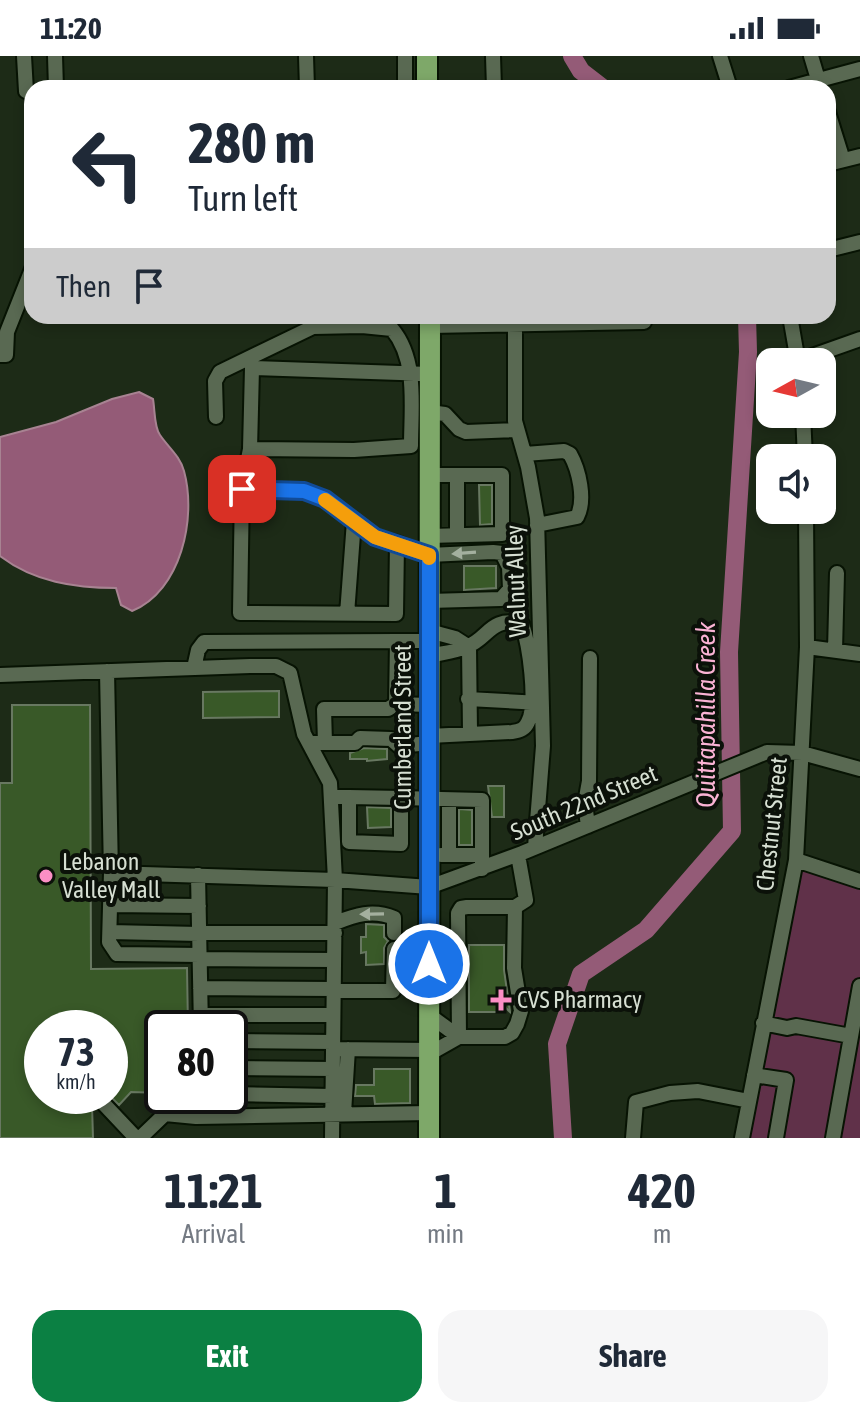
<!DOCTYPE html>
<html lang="en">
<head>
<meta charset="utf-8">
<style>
	body { margin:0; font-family:"Asap Condensed",sans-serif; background:#f6f6f7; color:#1f2937; height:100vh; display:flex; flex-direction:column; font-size:30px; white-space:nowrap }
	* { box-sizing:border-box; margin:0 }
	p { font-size:26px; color:#747a83 }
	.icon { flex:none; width:44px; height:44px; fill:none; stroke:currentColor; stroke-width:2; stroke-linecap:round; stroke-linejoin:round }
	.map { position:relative; height:1082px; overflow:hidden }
	.panel { display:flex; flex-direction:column; background:#fff; flex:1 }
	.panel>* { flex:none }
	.top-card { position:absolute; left:24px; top:24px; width:812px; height:244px; border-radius:24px; box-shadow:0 4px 12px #0003; background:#fff; color:#1f2937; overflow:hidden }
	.needle { width:52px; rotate:262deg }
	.fabs { position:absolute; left:756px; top:292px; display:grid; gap:16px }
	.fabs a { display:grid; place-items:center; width:80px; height:80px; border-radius:16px; background:#fff; box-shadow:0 4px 12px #0003; font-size:40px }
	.speed { position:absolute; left:24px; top:954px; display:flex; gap:16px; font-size:40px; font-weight:700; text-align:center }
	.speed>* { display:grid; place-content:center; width:104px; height:104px; border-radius:50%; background:#fff; box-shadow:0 4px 12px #0003; line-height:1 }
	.speed small { font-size:20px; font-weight:400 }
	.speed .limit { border:4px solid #111; border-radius:12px; background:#fff; color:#111 }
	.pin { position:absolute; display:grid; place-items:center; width:68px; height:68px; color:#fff; margin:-34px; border-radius:16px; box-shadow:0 4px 12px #0006 }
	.me { position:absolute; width:88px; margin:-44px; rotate:0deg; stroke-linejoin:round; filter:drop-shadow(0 0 6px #0008) }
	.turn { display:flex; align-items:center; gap:28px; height:168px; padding:0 32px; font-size:36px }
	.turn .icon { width:104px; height:104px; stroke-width:2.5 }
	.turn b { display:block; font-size:56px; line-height:68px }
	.then { display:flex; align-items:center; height:76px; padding:0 32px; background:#0003; gap:16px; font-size:30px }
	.eta { display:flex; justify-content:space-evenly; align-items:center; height:136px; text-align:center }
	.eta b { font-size:48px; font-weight:700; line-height:56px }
	.cta { display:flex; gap:16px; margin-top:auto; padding:16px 32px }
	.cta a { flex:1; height:92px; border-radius:24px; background:#0b8043; color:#fff; font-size:32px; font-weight:700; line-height:92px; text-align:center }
	.cta a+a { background:#f6f6f7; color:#1f2937 }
	.status { display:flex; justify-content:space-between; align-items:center; height:56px; padding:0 40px; background:#fff; direction:ltr }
	.status svg { height:22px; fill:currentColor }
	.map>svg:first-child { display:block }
</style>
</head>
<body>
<div class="status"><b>11:20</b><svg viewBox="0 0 49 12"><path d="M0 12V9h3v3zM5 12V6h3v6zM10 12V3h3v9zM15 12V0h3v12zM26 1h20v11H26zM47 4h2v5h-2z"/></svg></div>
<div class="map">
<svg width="860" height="1082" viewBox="0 0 860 1082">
	<rect width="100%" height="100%" fill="#1d2b17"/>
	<path fill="#603149" d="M796,804L860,823V1082H744Z"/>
	<path fill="#945b77" stroke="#a88392" stroke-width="2" d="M139,336L153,343C155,354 154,371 160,379C168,391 180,400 184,415C197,462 181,535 132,555L121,549L116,532C75,532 34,526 0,500V381L56,366L112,343Z"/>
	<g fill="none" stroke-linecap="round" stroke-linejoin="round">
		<path stroke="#945b77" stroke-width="18" d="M572,0L581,15L603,32
			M563,1082L557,988L581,918L646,874L732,775L729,596L748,296L747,260"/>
	</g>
	<path fill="#395928" stroke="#687861" stroke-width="2" d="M479,429H492V468L480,469Z
		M464,510H496V532L464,534Z
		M279,635V661L203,662V636Z
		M12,649H90L91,913L187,912L188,972H162V1037L131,1036L119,1049L110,1040V972H42V1040H84V1049H92L93,1082H0V727H12Z
		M364,692L387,693V703L367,705V703H350V697Z
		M488,730H504V761H492Z
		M367,751L391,752V771L368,772Z
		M459,753L472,754V789H459Z
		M366,868L384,869V881L388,885L384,892V908L366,909V896L361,897V881H366Z
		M469,889H504V914L510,956L504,950L498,956H469Z
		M374,1013H410V1047L375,1048L374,1040H355L356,1029H374Z"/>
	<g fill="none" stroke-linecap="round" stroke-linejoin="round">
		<defs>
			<path id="minor" d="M24,0L26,35L32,38
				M55,0L56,32
				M306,0L307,32
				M405,0V32
				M493,0L494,32
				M720,0L730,32
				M811,0L820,30
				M789,32L860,13
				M828,56L843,104
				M828,108L860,100
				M828,194L860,186
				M515,260V365L528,411L537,462L543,690L535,791
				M790,260L798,306
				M430,270L644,266
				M0,299H6L7,276L32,213
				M798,305L860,283
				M429,356L445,358L459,373L466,376L517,374
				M803,358L805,402
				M216,361L215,325L220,316L313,271L362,270L392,273C418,304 411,351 411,390L354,394L250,393
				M525,398L564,395L570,398C579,414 586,444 577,461L537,469
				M457,419V479
				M242,433L304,435L325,443L375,481L397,487
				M429,480L502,478V419H429
				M429,545L501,543L510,533L509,511L502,497L493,496L429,499L397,487L396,558L240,557L242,433L250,393L252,312L429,318
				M347,558L354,465
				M429,575L455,582L469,591
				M429,585H397L396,648L429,649
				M469,591L470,676
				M807,591L860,598
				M835,594L837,517
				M429,600C441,597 455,596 466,591C489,583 489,560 522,568C529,588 538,647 528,666C525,673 520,675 512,676L429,680
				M194,612L198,594L204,586L397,585
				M107,615L111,817L109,886L117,898L200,899
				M0,619L250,610H276L290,617L304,678L330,727L335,824L332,1082
				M468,643L540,647
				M309,687H355L360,682L391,683L399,690L429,687
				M325,687L324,653H388L396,648
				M331,741H349V786L401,788V742L482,744V813
				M349,741L401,742
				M449,744V799
				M588,770L585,747L589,725L590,602
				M441,799H482
				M796,804L860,825
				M111,817L335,824L429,831L522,797L767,696L802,697L860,713
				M198,819L201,972
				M110,849L199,850
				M515,851H467L461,852L458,857L459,981H505L512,977L517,968L521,955L514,912L515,851L526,844L518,799
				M335,867C355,859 373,853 394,862V877
				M110,876L199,878
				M199,877H335
				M200,903L334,904
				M200,932L334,933
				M334,935H393L394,893
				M201,959H333
				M763,967L787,972L796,970L851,980
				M230,985L333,986
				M333,993L429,994
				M429,998L459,981L429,959
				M230,1012L333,1013
				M754,1019L786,1024L776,1082
				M230,1038L332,1040
				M102,1046L136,1082
				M344,1057L348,993
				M196,1061L203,1052L202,1040
				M140,1082L165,1058L196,1061L429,1057
				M633,1082L636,1046L670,1037L698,1035L749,1045
				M742,1082L796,804L807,591L806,454
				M833,1082L860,930"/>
			<path id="highway" d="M427,0V32
				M429,1082L430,260"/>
		</defs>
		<use href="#minor" stroke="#071303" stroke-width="18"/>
		<use href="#highway" stroke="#071303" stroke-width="24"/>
		<use href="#minor" stroke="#596952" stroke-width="14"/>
		<use href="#highway" stroke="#7ea869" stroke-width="20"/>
	</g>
	<defs><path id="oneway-solid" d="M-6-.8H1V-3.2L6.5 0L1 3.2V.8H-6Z" transform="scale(2)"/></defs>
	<g fill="#a4b09f">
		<use href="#oneway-solid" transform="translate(464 497) rotate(176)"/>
		<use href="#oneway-solid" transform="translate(372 858) rotate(179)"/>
	</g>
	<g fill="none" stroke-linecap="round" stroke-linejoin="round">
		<defs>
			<path id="route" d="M242,433L304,435L325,443L375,481L429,499V908"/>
		</defs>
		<use href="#route" stroke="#114b97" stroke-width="20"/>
		<use href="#route" stroke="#1a73e8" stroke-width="14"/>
		<path stroke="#f59e0b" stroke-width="14" d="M325,444L375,481L429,499V502"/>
	</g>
	<g fill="#fb8fc5" stroke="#0b1109" stroke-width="3">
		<circle cx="46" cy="820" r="8"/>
		<path d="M497 932h8v8h8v8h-8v8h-8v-8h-8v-8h8z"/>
	</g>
	<g text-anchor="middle" stroke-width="8" stroke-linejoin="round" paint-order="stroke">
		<g font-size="24" fill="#d6dfd2" stroke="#0b1109">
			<text transform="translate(516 525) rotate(-92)" y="8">Walnut Alley</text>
			<text transform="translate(403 671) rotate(-90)" y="8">Cumberland Street</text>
			<text transform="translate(584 747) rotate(-23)" y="8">South 22nd Street</text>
			<text transform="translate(772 768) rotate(-84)" y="8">Chestnut Street</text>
		</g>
		<g font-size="24" fill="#d6dfd2" stroke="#0b1109" text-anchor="start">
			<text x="62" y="814">Lebanon<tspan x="62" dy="28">Valley Mall</tspan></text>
			<text x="517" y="952">CVS Pharmacy</text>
		</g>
		<g font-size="26" font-style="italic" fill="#fab3d4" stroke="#0b1109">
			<text transform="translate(706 659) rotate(-90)" y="9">Quittapahilla Creek</text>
		</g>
	</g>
</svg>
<div class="fabs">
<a><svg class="needle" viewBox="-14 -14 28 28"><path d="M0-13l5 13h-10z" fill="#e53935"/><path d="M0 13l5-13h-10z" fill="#747a83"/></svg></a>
<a><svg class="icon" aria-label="sound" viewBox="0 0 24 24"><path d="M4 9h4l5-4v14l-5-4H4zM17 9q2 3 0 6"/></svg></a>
</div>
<div class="speed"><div>73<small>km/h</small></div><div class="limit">80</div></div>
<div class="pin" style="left:242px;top:433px;background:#d93025"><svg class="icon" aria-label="arrive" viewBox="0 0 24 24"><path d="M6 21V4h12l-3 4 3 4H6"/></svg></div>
<svg class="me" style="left:429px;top:908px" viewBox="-20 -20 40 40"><circle r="17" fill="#1a73e8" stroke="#fff" stroke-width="3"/><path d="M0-11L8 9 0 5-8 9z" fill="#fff"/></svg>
<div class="top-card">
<div class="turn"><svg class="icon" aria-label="left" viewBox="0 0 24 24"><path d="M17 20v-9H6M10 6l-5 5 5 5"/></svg><div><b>280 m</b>Turn left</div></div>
<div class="then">Then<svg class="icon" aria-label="arrive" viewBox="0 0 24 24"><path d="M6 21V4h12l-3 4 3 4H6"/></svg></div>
</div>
</div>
<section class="panel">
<div class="eta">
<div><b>11:21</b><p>Arrival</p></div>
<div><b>1</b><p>min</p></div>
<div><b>420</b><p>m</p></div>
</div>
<div class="cta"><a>Exit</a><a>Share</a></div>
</section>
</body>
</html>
